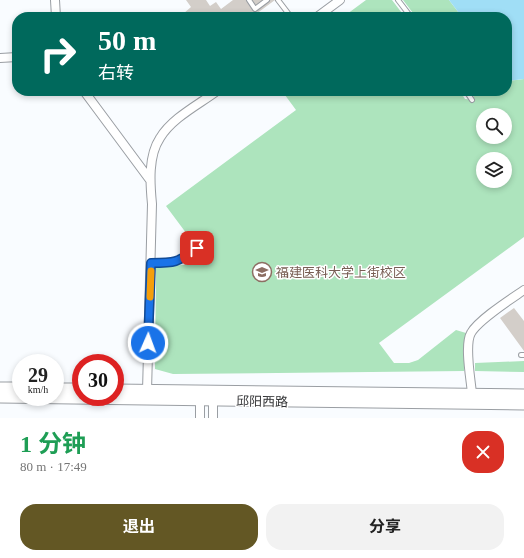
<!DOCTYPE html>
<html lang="zh">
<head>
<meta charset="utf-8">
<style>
	body { margin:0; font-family:"Times New Roman","Noto Sans SC",serif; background:#f2f2f2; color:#222; height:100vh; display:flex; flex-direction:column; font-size:15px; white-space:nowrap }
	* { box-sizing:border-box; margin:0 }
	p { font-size:13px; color:#767676 }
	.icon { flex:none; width:22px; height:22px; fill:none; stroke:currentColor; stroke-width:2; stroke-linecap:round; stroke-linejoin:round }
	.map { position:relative; height:418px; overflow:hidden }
	.drawer { display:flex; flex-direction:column; background:#fff; flex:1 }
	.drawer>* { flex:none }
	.top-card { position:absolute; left:12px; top:12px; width:500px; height:84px; border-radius:16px; box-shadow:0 2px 6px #0003; background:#00695c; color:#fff; overflow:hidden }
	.buttons { position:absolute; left:476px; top:108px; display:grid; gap:8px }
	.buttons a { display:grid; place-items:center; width:36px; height:36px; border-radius:50%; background:#fff; box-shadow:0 2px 6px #0003; font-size:20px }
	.speed { position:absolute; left:12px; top:354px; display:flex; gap:8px; font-size:20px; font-weight:700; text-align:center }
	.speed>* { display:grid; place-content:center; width:52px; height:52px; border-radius:50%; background:#fff; box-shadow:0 2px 6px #0003; line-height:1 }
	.speed small { font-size:10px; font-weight:400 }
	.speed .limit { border:6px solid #d22; background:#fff; color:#111 }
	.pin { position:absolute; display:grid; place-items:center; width:34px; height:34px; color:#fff; margin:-17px; border-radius:8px; box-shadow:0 2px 6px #0006 }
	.me { position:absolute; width:44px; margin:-22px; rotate:2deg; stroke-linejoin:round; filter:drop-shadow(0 0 3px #0008) }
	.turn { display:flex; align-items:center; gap:14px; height:84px; padding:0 20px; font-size:18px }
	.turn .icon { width:52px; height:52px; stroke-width:2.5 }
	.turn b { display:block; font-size:28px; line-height:34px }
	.round { display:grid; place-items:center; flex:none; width:42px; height:42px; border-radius:16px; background:#f2f2f2 }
	.head { display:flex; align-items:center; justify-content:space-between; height:68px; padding:0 20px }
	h1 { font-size:24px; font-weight:700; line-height:30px; color:#1e9e55 }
	.button { display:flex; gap:8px; margin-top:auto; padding:8px 20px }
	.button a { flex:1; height:46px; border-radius:16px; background:#635724; color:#fff; font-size:16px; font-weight:700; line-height:46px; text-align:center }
	.button a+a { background:#f2f2f2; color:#222 }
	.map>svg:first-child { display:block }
</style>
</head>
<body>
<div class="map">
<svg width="524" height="418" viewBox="0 0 524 418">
	<rect width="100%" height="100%" fill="#f9fcff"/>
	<path fill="#ade4bd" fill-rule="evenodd" d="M366,0H392L405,17H343Z
		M403,0H449L462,17H416Z
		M524,79V237L379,343L394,363H409L418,360L456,330L466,333L464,371L173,374L155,369L156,266L184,265L201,253L166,206L296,110L282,91H460L465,99L475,100L471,91H507V81ZM483,115H505V137H483ZM483,159H505V181H483Z
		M524,361V372L475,371V363Z"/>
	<path fill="#a0def6" d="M449,0H524V79L507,81V17H462Z"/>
	<path fill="#d3cec9" d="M186,0H206L210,6L216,2L221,9L233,0H275L252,17H185L183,14L191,7Z
		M514,308L524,321V351L500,318Z"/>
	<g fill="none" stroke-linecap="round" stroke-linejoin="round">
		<defs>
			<path id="lane" d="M249,0L255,9L267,0
				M278,0L291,17
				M398,0L411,17
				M466,91L472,100
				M151,263C175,263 177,263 197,248
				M521,355H524"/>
			<path id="street" d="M55,0L56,17
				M317,17L340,0
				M0,58L17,57
				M84,91L150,180
				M147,391L152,204C150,183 148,156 160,138C172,118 198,105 217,91
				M472,394C471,380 464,345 471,333C478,320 511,299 524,290
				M200,418V396
				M213,418V395"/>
			<path id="secondary" d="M0,388H21
				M55,389H81
				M115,390L524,395
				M0,397L524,404"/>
		</defs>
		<use href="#lane" stroke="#9a9ea3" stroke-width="6"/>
		<use href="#street" stroke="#9a9ea3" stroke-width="10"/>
		<use href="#secondary" stroke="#9a9ea3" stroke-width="13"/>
		<use href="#lane" stroke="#fff" stroke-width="4"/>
		<use href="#street" stroke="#fff" stroke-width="8"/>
		<use href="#secondary" stroke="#fff" stroke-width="11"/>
	</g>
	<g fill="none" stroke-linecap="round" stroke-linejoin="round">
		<defs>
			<path id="route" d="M148,343L151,263C175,263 177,263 197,248"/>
		</defs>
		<use href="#route" stroke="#114b97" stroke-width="10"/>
		<use href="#route" stroke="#1a73e8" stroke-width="7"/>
		<path stroke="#f59e0b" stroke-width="7" d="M150,297L151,271"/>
	</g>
	<defs>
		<symbol id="university-ring" viewBox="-11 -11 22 22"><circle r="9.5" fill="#fff" stroke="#8d6e63" stroke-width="1.5"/><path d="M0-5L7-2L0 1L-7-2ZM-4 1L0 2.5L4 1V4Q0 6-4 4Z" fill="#8d6e63"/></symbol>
	</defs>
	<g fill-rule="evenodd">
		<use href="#university-ring" x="251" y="261" width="22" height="22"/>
	</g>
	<g text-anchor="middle" stroke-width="3" stroke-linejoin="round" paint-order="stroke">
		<g font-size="13" fill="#785e54" stroke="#fff" text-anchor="start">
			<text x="276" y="277">福建医科大学上街校区</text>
		</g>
		<g font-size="13" fill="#333436" stroke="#fff">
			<text transform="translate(262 401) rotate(1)" y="5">邱阳西路</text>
		</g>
	</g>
</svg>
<div class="buttons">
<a><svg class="icon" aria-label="search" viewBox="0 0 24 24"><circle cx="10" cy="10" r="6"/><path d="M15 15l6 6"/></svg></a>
<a><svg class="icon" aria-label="layers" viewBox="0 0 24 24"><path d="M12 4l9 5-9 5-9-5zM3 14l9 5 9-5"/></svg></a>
</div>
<div class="speed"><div>29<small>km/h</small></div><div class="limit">30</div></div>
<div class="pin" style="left:197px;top:248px;background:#d93025"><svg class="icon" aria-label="arrive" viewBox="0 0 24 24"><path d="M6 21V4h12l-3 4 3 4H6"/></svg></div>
<svg class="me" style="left:148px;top:343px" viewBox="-20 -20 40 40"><circle r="17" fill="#1a73e8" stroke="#fff" stroke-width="3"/><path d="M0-11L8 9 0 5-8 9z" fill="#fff"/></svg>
<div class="top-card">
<div class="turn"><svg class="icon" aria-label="right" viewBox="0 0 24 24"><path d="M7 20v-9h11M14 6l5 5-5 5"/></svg><div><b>50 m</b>右转</div></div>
</div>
</div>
<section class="drawer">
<div class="head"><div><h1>1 分钟</h1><p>80 m · 17:49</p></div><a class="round" style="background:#d93025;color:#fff"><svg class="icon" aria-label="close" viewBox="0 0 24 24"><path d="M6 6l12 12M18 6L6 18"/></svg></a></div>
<div class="button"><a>退出</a><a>分享</a></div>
</section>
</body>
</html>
